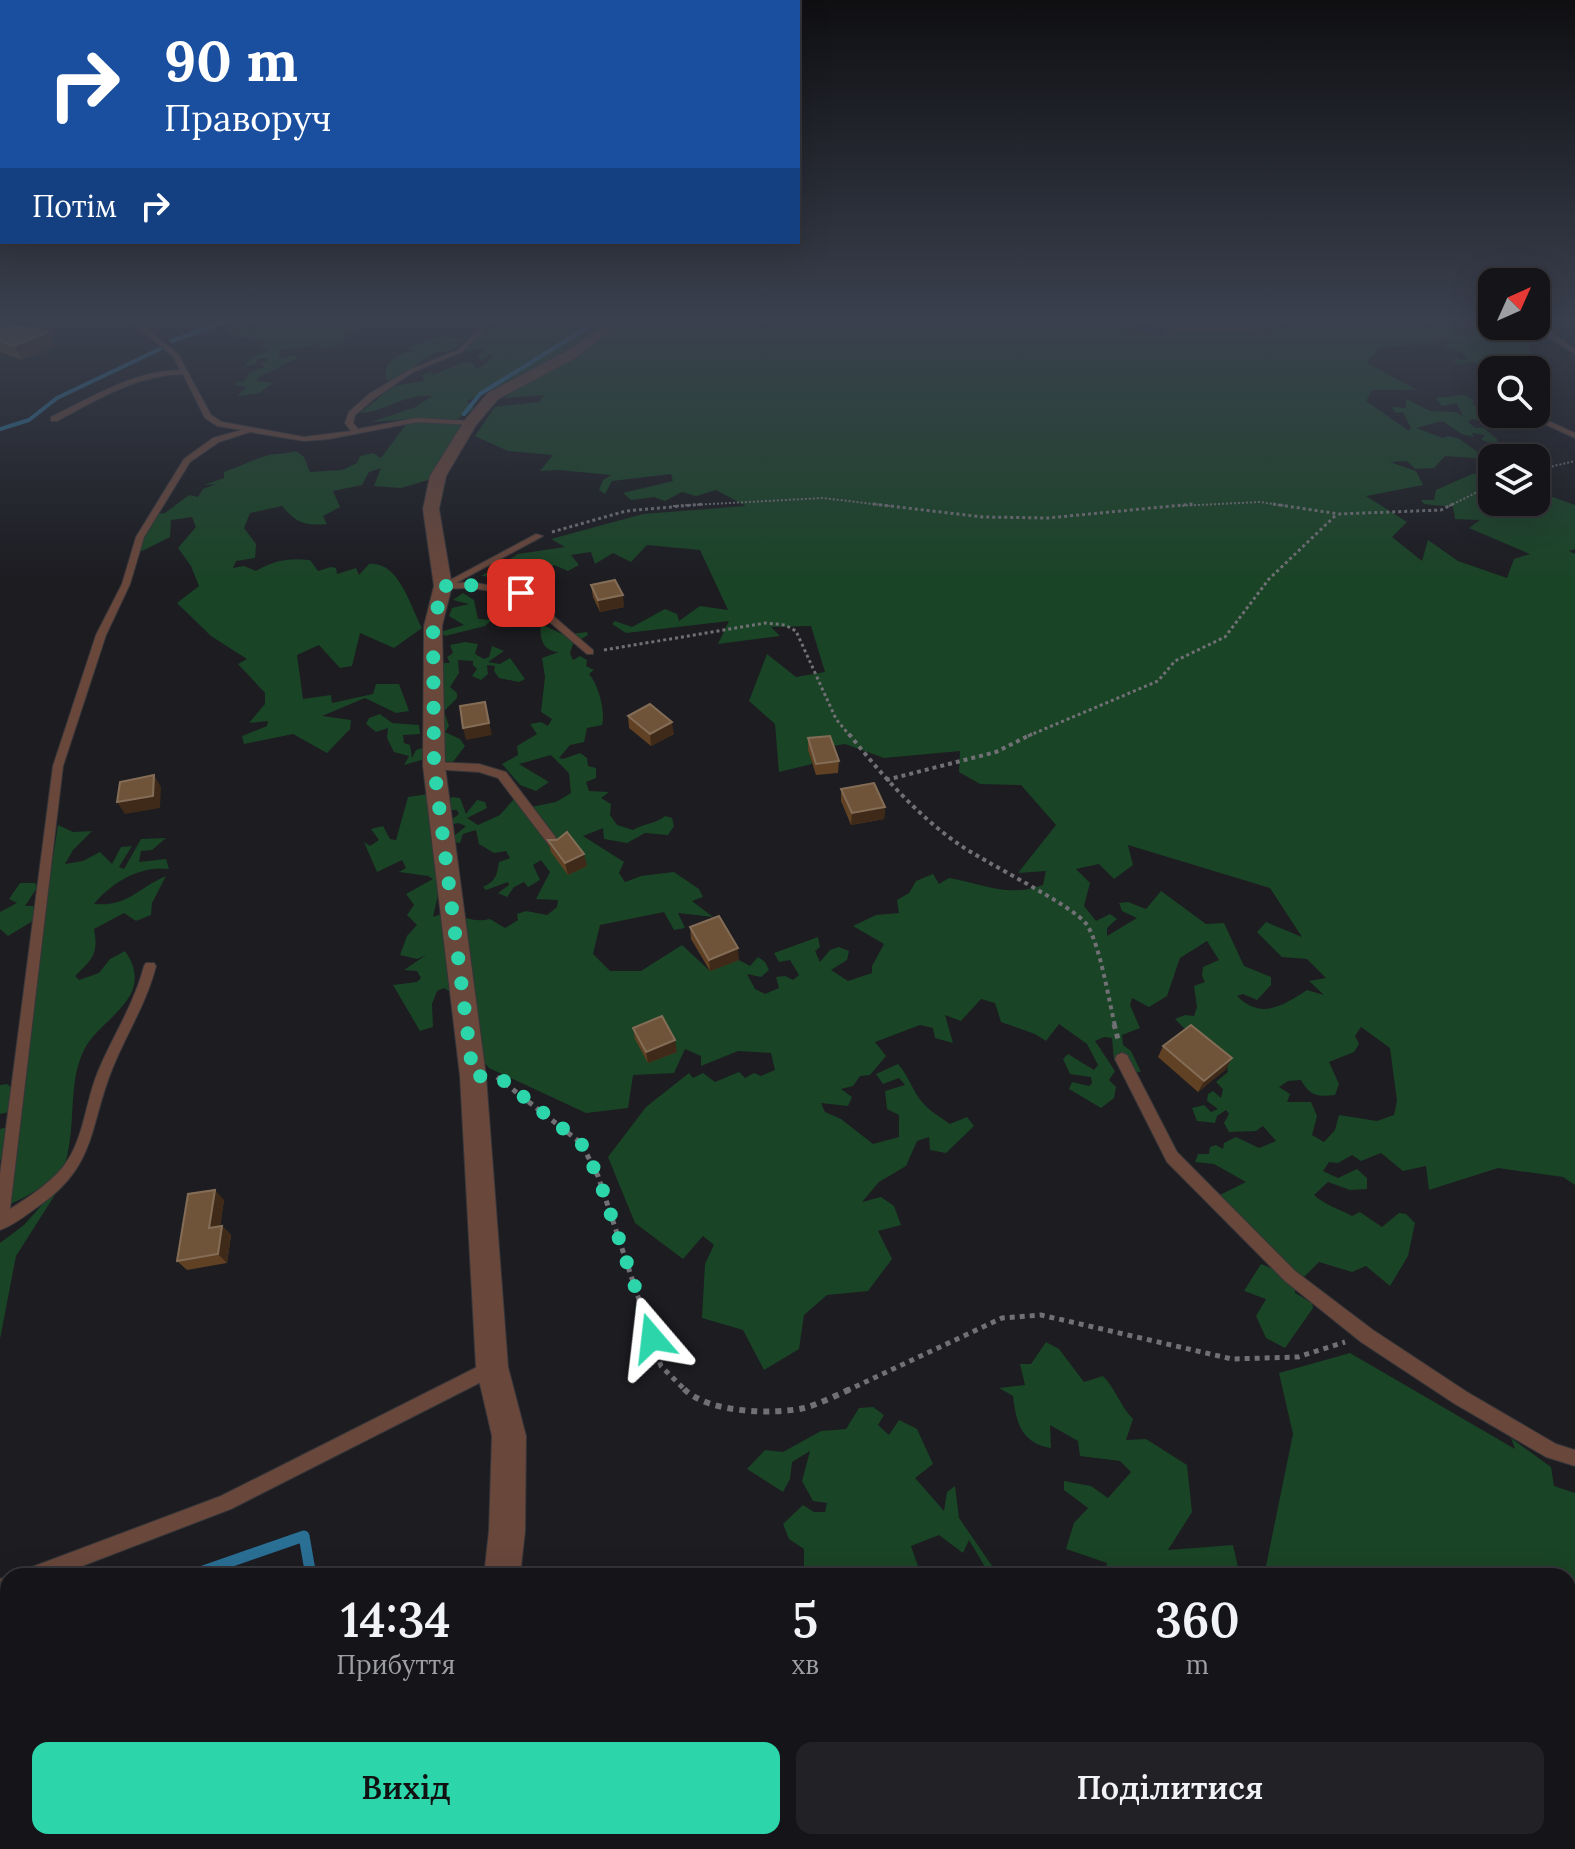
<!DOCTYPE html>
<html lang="uk">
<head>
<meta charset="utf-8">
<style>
	body { margin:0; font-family:Lora,serif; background:#222226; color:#f1f3f6; height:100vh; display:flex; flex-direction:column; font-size:30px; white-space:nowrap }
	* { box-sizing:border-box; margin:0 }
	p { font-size:26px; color:#9d9fa2 }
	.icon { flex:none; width:44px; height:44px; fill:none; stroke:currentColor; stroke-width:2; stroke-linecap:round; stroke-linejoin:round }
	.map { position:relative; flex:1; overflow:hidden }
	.drawer { position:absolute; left:0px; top:1568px; width:1576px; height:282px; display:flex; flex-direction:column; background:#151519; border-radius:24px 24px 0 0; box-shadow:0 8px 32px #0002,0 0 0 2px #343438 }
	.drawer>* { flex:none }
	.banner { position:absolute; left:0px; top:0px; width:800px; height:244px; box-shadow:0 8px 32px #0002,0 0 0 2px #343438; background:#1a4fa0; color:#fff; overflow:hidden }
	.needle { width:52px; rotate:45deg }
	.controls { position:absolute; left:1478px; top:268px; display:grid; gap:16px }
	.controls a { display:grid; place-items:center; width:72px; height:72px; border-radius:16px; background:#151519; box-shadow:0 8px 32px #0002,0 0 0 2px #343438; font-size:40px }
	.pin { position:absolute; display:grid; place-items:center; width:68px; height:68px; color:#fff; margin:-34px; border-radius:16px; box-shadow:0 4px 12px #0006 }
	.me { position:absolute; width:88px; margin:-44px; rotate:343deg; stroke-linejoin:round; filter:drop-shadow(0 0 6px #0008) }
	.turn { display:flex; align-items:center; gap:28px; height:168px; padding:0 32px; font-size:36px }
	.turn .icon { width:104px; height:104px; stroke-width:2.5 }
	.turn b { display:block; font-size:56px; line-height:68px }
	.then { display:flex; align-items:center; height:76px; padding:0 32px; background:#0003; gap:16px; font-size:30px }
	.eta { display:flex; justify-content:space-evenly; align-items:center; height:136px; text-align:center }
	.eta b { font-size:48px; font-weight:600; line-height:56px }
	.primary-button { display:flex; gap:16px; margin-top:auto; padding:16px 32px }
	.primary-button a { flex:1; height:92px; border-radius:16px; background:#2dd5ab; color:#111; font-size:32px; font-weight:600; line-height:92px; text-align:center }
	.primary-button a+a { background:#222226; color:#f1f3f6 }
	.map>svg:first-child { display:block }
</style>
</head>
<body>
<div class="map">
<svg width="1575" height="1849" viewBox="0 0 1575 1849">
	<rect width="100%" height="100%" fill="#1c1c21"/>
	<path fill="#1a4426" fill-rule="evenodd" d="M234,322H376L346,335L341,346L318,348L319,344C304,349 290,346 276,352L280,355L278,359L296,356L298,358L259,377L256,381L273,383L259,393L237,396L247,387L236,385V382H244L250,372L265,367L260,363L267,362V358L257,359L256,363L242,368L254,357L270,350L260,348L266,342L231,335L227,328Z
		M491,322H1059L1075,327L1108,325L1161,335L1173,322H1492V326H1522L1536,370L1492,371L1473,362L1455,364V359L1468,360L1460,351L1444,346L1454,340L1379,348L1367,363L1417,390H1372L1366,401L1409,431L1411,428L1403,412L1396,413L1391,407L1406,408V399L1430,411L1456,412L1463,417L1457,403L1442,406L1436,398L1464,395L1474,400L1472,404L1487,411L1492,405V412L1486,414L1487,416L1496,419L1523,415L1526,418L1498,422L1472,419L1468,422L1475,428H1484L1498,440L1496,444L1481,440L1485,435L1472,433L1474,437L1462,434L1442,421L1416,428L1443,438L1448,436L1460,439L1487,459L1445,456L1434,468L1415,469L1407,461L1390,462L1416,471L1423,485L1366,496L1407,522L1392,537L1422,561L1428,540L1458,561L1507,578L1514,559L1530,554L1469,528L1480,520L1455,519L1453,507L1424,504L1421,500H1434L1436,490L1472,474L1492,471V502H1536V491L1575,505V549L1569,551L1575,554V1185L1563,1177L1498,1168L1429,1190L1426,1166L1403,1171L1381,1153L1361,1161L1352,1155L1338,1163L1329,1162L1323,1171L1338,1178L1357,1169L1367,1178V1189L1350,1190L1328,1182L1314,1195C1326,1206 1338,1208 1352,1216L1360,1212L1382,1227L1399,1213L1406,1214L1415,1223L1408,1256L1390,1286L1366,1266L1352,1272L1319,1262L1295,1286V1293L1312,1303L1313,1308L1285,1348L1266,1338L1256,1316L1266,1299L1244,1291L1261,1264L1273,1269L1280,1262L1220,1195L1246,1182L1214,1164L1195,1162L1198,1154H1209L1210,1147L1216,1145L1223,1149L1224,1143L1236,1137L1259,1148L1276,1141L1263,1126L1256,1131L1229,1132L1224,1123L1229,1114L1226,1110L1217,1116L1215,1123L1197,1121L1192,1108L1204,1105L1211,1112L1218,1109L1207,1101L1208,1094L1213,1091L1221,1098L1223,1089L1216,1082L1228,1072L1226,1060L1207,1046L1204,1036L1184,1028L1175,1019L1185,1015L1194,1016L1197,1007L1194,986L1205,982L1202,976L1203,967L1219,960L1207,941L1180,958L1167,996L1149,1007L1132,998L1130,1005L1140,1028L1122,1035L1123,1045L1131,1051L1141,1072L1121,1071L1114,1060L1112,1038L1104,1037L1095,1041L1115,1071L1109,1080L1116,1087L1114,1098L1101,1108L1069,1089L1072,1082L1089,1086L1092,1083L1091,1077L1070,1074L1063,1059L1068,1054L1094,1070L1098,1065L1087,1044L1059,1024L1046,1041L1035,1034L1001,1022L995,1003L981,999L961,1021L945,1015L953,1043L935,1038L933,1028L920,1025L875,1042L886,1056L870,1075L860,1076L853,1086L841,1089L852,1097L848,1106L821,1103L825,1112L841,1119L873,1144L899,1137V1115L887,1109L885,1091L905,1085L899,1078L883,1084L876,1074L898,1064C908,1075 911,1087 919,1098C926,1109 940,1117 950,1124L967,1117L974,1126L946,1153L930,1150L929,1137L917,1141L906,1166L879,1182L862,1202L881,1197L894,1206L901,1225L878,1231L892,1259L868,1291L827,1295L804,1315L799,1349L764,1370L743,1330L702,1318L705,1264L714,1245L703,1236L683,1259L635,1223L608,1157L646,1107L689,1073L693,1078L703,1073L715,1082L739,1072L745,1078L754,1073L761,1076L775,1070L771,1053L738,1051L701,1066V1056L685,1049L674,1073L633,1075L628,1108L586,1113L489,1068L477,1054L469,1003L444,988L437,991L432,1004L433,1027L420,1031L393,985L417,982L421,978L417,971L404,970L426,955L417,959L400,955L407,936L417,925L407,915L414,905L406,894L433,879L428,876L399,872L406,868L402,860L377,872L364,842L370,846L379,840L371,829L383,826L390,839L396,840L408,797L428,794L440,887L433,917C455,908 467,925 490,919L505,928L518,920L517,914L526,911L547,915L557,907L558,900L536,899L550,872L541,860L533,865L540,880L528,887L524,882L514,887L507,897L498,893L509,885L508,882L486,890L483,887C496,881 497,875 499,862L510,858L506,851L494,853L479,844L476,830L463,834L460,843L448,841L466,826L458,823L446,826L448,822L459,814L457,810H445L444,804L452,797L460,798L466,814L477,800L485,802L487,808L467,818L478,825L500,815L514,799L519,801L521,809L556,802L571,793L569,773L551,755L519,764L549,782L536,791L520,785L502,764L518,755L517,746L537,734L530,724L541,722L548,726L552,719L541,712L545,677L542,658L559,652C543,651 539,638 541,624L564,635L587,632L588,635L573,644L570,653L573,660L580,656L587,660L586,666L594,670L589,674C598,684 606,712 602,725L587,728L584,742L570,745L559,758L563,759L580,753L587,758L588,766L596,768V778L586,782L589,791L609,792L601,798L611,804L610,815L617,825L633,830C644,823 654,825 665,816L672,818L674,826L668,835L645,833L627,843L604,839L603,828L583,836L624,862L619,873L625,882L641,876L674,872L699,889L703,897L692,901L713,917L678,913L685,928L674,930L664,912L600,925L593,954L610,971H641L682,945L710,971L739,960L750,966L758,957L765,962L769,970L761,977L747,974L755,989L765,994L779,988L776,977L785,976L793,980L799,975L790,960L779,962L774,953L818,937L820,947L815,951L820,962L830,950L839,947L849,951L847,960L831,970L848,981L872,973V966L884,944L853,926L876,915L899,913L897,900L909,893L916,881L933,874L939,884L949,878C984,884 1007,898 1043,885L1046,871L1018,873L1056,825L1021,785L980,784L959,772L960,751L884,758L845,744L809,750L812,764L779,772L775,724L749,701L767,654L796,677L825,672L811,626L771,627L780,636L718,644L729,621L626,633L612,624L615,621L632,627L665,609L677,614L679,621L700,606L728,610L700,550L647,545L631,562L613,553L595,564L591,552L571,555L579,565L568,571L554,565L530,581L481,576L518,554L565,547L551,539L643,514L746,506L716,490L696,496L682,492L665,501L654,497L631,500L623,493L673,481L671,474L612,481L605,494L599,490L603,480L611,475L559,470L540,471L553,455L508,451L475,436L495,407L539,402L544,395L504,398L517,389L520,383L508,382L467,401L475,409L457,419L460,428L428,480L401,488L374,486L381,468L369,472L362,485L333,491L340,507L323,516L327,524C305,526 296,523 282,506L250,513L244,528L256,544L255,558L236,561L233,568L244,566L256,571C275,560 289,558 310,560L318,571L331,567L336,568L337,574L356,568L359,575L369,564C399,561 410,606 422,628L394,648L360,633L352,666L340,668L319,645L297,655L303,699L331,695L332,703L373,694L376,684H399L409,711L396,713L365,698L322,716L351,720L350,729L327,753L293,734L244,744L242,736L267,726L268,721L249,723L265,704V693L238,664L247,659L211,636L177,603L199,586L191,566L178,548L196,527L192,517L171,520L170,537L138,553L142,538L158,514L165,513L189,495L198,497L203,489L216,484L204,485L224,478V472C239,467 254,459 269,455C278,453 287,454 296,451L304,457L310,472L342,470L357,463L360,456L373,453L381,458L410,419L371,422L416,407L432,396C402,394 388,411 360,413L394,386L424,381L422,375L432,372L433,375L464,362L473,364L475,368L482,367L493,357L490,354L481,361L478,356L486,348L464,351ZM1128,845L1270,888L1302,937L1266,922L1257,932L1282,957L1307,959L1326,978L1309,981L1324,995L1307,990C1282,1006 1262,1020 1237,996L1243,994L1257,1000L1271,985V977L1244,966L1224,923L1206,924L1161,891L1146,909L1128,902L1119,903L1122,911L1137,918L1107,936V928L1117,919L1110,914L1096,921L1084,906L1090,883L1076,869L1099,864L1114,879L1133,865ZM1361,1027L1390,1048L1397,1101L1394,1115L1377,1121L1339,1115L1335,1130L1324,1142L1312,1135L1317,1116L1311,1102H1287L1290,1094L1279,1087L1288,1081L1301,1080C1310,1096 1317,1097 1335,1095L1339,1084L1329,1062L1354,1052L1359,1044L1355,1036Z
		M447,337L466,339C449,358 446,347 431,355C416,363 404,377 387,381C381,363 398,353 413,351L406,348L434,338Z
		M463,593L474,600L478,619L491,620L485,626L445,636L440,632L464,625L449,616L452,608L469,604L453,600Z
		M465,642L478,644L475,654L484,659L489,657L492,646L504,651L488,662L500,664L510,658L525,679L519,682L499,678L494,671L495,666L487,665L488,674L481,680L472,676L477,669L473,665V661L458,660L459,673L450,687L457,693V698L444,711L449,726L445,732L460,739L465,746L453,762L440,761L437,733L445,726L441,714L439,663H450L447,657L453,653L450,645Z
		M380,714L392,723L419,725L420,734L403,735L404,743L410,745L412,758L416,750L423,748L428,758L404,765L409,756L394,752L387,738L388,728L376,732L366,724L369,718Z
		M58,825L73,832L92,831L73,850L65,864L83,861L100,852L112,864L121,847L132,846L119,867L124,869L141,839L166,838L152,850L141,851L139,862L166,859L169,869C140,865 111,883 94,904C128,907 136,889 166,876L152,903L151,915L136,921L124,913L94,929C99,954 92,960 75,976L79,980L99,973L110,959L125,951C157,997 102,1017 85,1048C69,1079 75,1113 69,1146C68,1151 67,1159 65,1164C53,1182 29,1196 10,1204L15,1154L0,1160V1129L7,1127L14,1111L0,1114V1085L7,1084L17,1092Z
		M20,883H35L37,888L25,906H33L36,915L31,922L8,936L0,929V912L17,903L9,899Z
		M65,1179L16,1256L0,1339V1243L24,1225Z
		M1046,1342L1059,1349L1084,1382L1103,1376C1116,1389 1120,1406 1133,1419L1126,1440L1146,1439L1187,1465L1192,1512L1168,1550L1233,1545L1240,1576H1036L1048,1571L1105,1574L1107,1563L1066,1549L1074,1523L1088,1508L1064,1490V1481L1091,1486L1108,1498L1131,1472L1120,1461L1080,1456L1078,1441L1050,1425L1051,1448C1021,1443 1016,1422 1013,1396L999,1388L1025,1385L1020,1364H1031Z
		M1350,1353L1515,1449L1511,1438L1551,1467L1554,1486L1575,1493V1849H927L933,1842H1568V1576H1269L1266,1566L1293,1434L1279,1373Z
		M873,1407L884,1415L878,1425L889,1435L899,1420L917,1429L933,1464L915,1478L944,1511L947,1492L955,1486L959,1518L999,1576H987L988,1572L969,1540L963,1553L939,1535L911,1546L918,1566L939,1576H807L804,1572V1549L789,1539L783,1524L803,1505L814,1512H825L827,1503L813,1501L802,1481L810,1451L792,1462L790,1479L783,1492L747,1469L765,1450L783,1452L821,1431L846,1429L859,1408Z
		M524,1842H633L634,1849H525Z"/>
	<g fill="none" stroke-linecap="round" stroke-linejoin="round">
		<path stroke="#2a6f94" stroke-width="4" d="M172,341L224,322
			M464,414L480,394L596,322
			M0,429L29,420L57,398L160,349"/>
		<path stroke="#2a6f94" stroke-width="11" d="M189,1576L304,1536L311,1576
			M0,1663L8,1659
			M354,1842L358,1849"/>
		<defs>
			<path id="service" d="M131,322H138L178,354L211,415L222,422L304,437L351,431L345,423L349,412L369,394L411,369L458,350L486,322H492L462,352L415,371L375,398L355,415L353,423L358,429L417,418L470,421L474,423L473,425L417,422L329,439L304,441L250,432L219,442L190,462L144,537L130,584L106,635L63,766L10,1209C29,1197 49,1184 63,1167C84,1140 85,1104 97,1074C112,1037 134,1005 144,966L146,963H154L156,966C147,1002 127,1033 113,1067C88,1128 98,1166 36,1208C25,1216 12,1226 0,1230V1174L53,766L96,635L122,584L136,537L184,459L213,438L242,430L217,426L205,418L183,374C136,375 97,400 57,421H51V417C93,397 133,371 180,370L173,356Z
				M1143,322L1214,327L1284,322C1255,334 1172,335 1143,322Z
				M1424,322H1449L1538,329L1536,326L1539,324L1575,349V354L1544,333L1427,324Z
				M1523,414H1533L1575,433V438Z
				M536,534L543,536L456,583L470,582L524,591L593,650V654H587L518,595L470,588L443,589L439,586Z
				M434,762L479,764L506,772L560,843L562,846L560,849H552L498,778L479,772L430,769L429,766L430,763Z
				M1122,1053L1127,1055L1177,1152L1295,1271L1373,1330L1467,1392L1556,1444L1575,1450V1466L1546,1457L1455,1404L1361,1342L1285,1281L1167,1162L1115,1059L1117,1055Z
				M491,1360L497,1362L499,1368L497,1374L231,1509L56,1576H23L26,1570L32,1567L221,1496Z
				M8,1576V1594L0,1597V1579Z"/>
			<path id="minor" d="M607,322H621L577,357L498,399L476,425L446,476L439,509L452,586L442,626L445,766L486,1076L508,1367L526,1436L525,1531L520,1576H484L489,1531L492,1436L476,1367L460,1076L423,766L424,626L434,586L423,509L430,476L465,420L488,393L567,351Z
				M434,1842H474L472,1849H432Z"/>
		</defs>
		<use href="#service" stroke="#36363a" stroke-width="2"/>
		<use href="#minor" stroke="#36363a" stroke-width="2"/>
		<path stroke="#707075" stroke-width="2" stroke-dasharray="2 2" stroke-linecap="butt" d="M1536,470L1575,461
			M673,506L823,498L890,506
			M1178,506L1260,502L1286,506
			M1449,506L1492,485"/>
		<path stroke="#707075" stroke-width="3" stroke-dasharray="3 3" stroke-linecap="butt" d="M873,504L983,517L1048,518L1193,504
			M1273,504L1339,514L1441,510L1453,504
			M552,532L626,511L704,504
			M604,650L766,623L785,625L796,631L836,719L850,736
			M1028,736L1158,681L1175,661L1225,637L1269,579L1336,515"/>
		<path stroke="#707075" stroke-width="4" stroke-dasharray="4 4" stroke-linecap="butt" d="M849,734C881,774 916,814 957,843C983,862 1075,906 1087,925C1100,945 1109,1001 1115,1026
			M886,780L996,752L1032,734"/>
		<path stroke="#707075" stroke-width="5" stroke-dasharray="5 5" stroke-linecap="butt" d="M1114,1024L1119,1043
			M497,1077L581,1143L598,1176L661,1366L686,1391
			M846,1391L1002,1318L1041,1315L1232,1359L1298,1357L1345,1342"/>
		<path stroke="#707075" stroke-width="6" stroke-dasharray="6 6" stroke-linecap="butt" d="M684,1389C708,1413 773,1415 804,1408C820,1404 836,1395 851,1389"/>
		<use href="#service" fill="#69473b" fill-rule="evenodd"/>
		<use href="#minor" fill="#69473b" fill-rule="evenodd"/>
	</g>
	<path fill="#614123" d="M0,322L55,346L22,360L0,352Z
		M591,585L624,607L600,612L593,597Z
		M628,716L674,734L651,746L629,728Z
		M808,738L839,761L838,773L816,775L808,750Z
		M841,789L885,807L884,819L851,825L841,801Z
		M548,840L587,866L568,875L551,852Z
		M690,927L739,960L710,971L691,939Z
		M633,1028L677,1052L648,1063L635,1039Z
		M1163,1046L1226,1069L1198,1092L1158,1057Z
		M224,1200L220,1226H222L231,1235L227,1263L187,1270L177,1261Z"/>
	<path fill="#3f2a19" d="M48,332L55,346L22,360L14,346Z
		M623,595L624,607L600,612L598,600Z
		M485,702L492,735L466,740L463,728Z
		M672,722L674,734L651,746L650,734Z
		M154,775L161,787L160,808L125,814L117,802Z
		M885,807L884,819L851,825L852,813Z
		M584,854L587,866L568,875L565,863Z
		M738,948L739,960L710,971L709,960Z
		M675,1040L677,1052L648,1063L646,1052Z
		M1232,1058L1226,1069L1198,1092L1204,1081Z
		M215,1190L224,1200L218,1238L209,1228Z
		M222,1226L231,1235L227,1263L218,1254Z"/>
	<path fill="#705439" stroke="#846d57" stroke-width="2" d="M0,322L48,332L14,346L0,341Z
		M615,580L623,595L598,600L591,585Z
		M485,702L489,723L463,728L460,706Z
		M650,704L672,722L650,734L628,716Z
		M830,736L839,761L816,764L808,738Z
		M154,775L153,796L117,802L120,782Z
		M874,783L885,807L852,813L841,789Z
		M567,832L584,854L565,863L548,840H557Z
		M719,916L738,948L709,960L690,927Z
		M662,1016L675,1040L646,1052L633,1028Z
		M1191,1025L1232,1058L1204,1081L1163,1046Z
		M215,1190L209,1228L222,1226L218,1254L177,1261L188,1194Z"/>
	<linearGradient id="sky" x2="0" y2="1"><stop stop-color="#0f0f12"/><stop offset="0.55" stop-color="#3a404e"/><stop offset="1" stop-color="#3a404e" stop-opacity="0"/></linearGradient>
	<rect width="1575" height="581" fill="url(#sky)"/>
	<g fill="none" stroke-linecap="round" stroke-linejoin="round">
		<path stroke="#2dd5ab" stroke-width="14" stroke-dasharray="0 25.2" d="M521,593L470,585L443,586L433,626L434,766L473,1076L499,1077L581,1143L598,1176L652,1338"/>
	</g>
</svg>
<div class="controls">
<a><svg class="needle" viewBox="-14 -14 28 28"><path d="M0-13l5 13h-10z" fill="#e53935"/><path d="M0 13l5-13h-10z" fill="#9d9fa2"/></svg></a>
<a><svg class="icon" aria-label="search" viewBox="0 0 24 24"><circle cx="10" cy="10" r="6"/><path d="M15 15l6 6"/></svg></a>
<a><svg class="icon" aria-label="layers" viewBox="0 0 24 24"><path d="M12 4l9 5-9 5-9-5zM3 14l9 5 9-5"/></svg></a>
</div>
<div class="pin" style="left:521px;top:593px;background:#d93025"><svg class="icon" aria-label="arrive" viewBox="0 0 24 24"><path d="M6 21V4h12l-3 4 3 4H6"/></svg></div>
<svg class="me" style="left:652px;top:1338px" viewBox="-20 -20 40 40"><path d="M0-17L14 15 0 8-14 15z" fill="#2dd5ab" stroke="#fff" stroke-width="4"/></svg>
<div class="banner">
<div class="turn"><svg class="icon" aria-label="right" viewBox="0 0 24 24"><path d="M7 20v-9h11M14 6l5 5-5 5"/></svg><div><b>90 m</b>Праворуч</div></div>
<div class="then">Потім<svg class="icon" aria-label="right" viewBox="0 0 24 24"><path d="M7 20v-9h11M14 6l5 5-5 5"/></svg></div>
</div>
<section class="drawer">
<div class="eta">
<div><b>14:34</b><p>Прибуття</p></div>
<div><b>5</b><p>хв</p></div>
<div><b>360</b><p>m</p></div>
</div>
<div class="primary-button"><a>Вихід</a><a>Поділитися</a></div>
</section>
</div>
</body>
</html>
